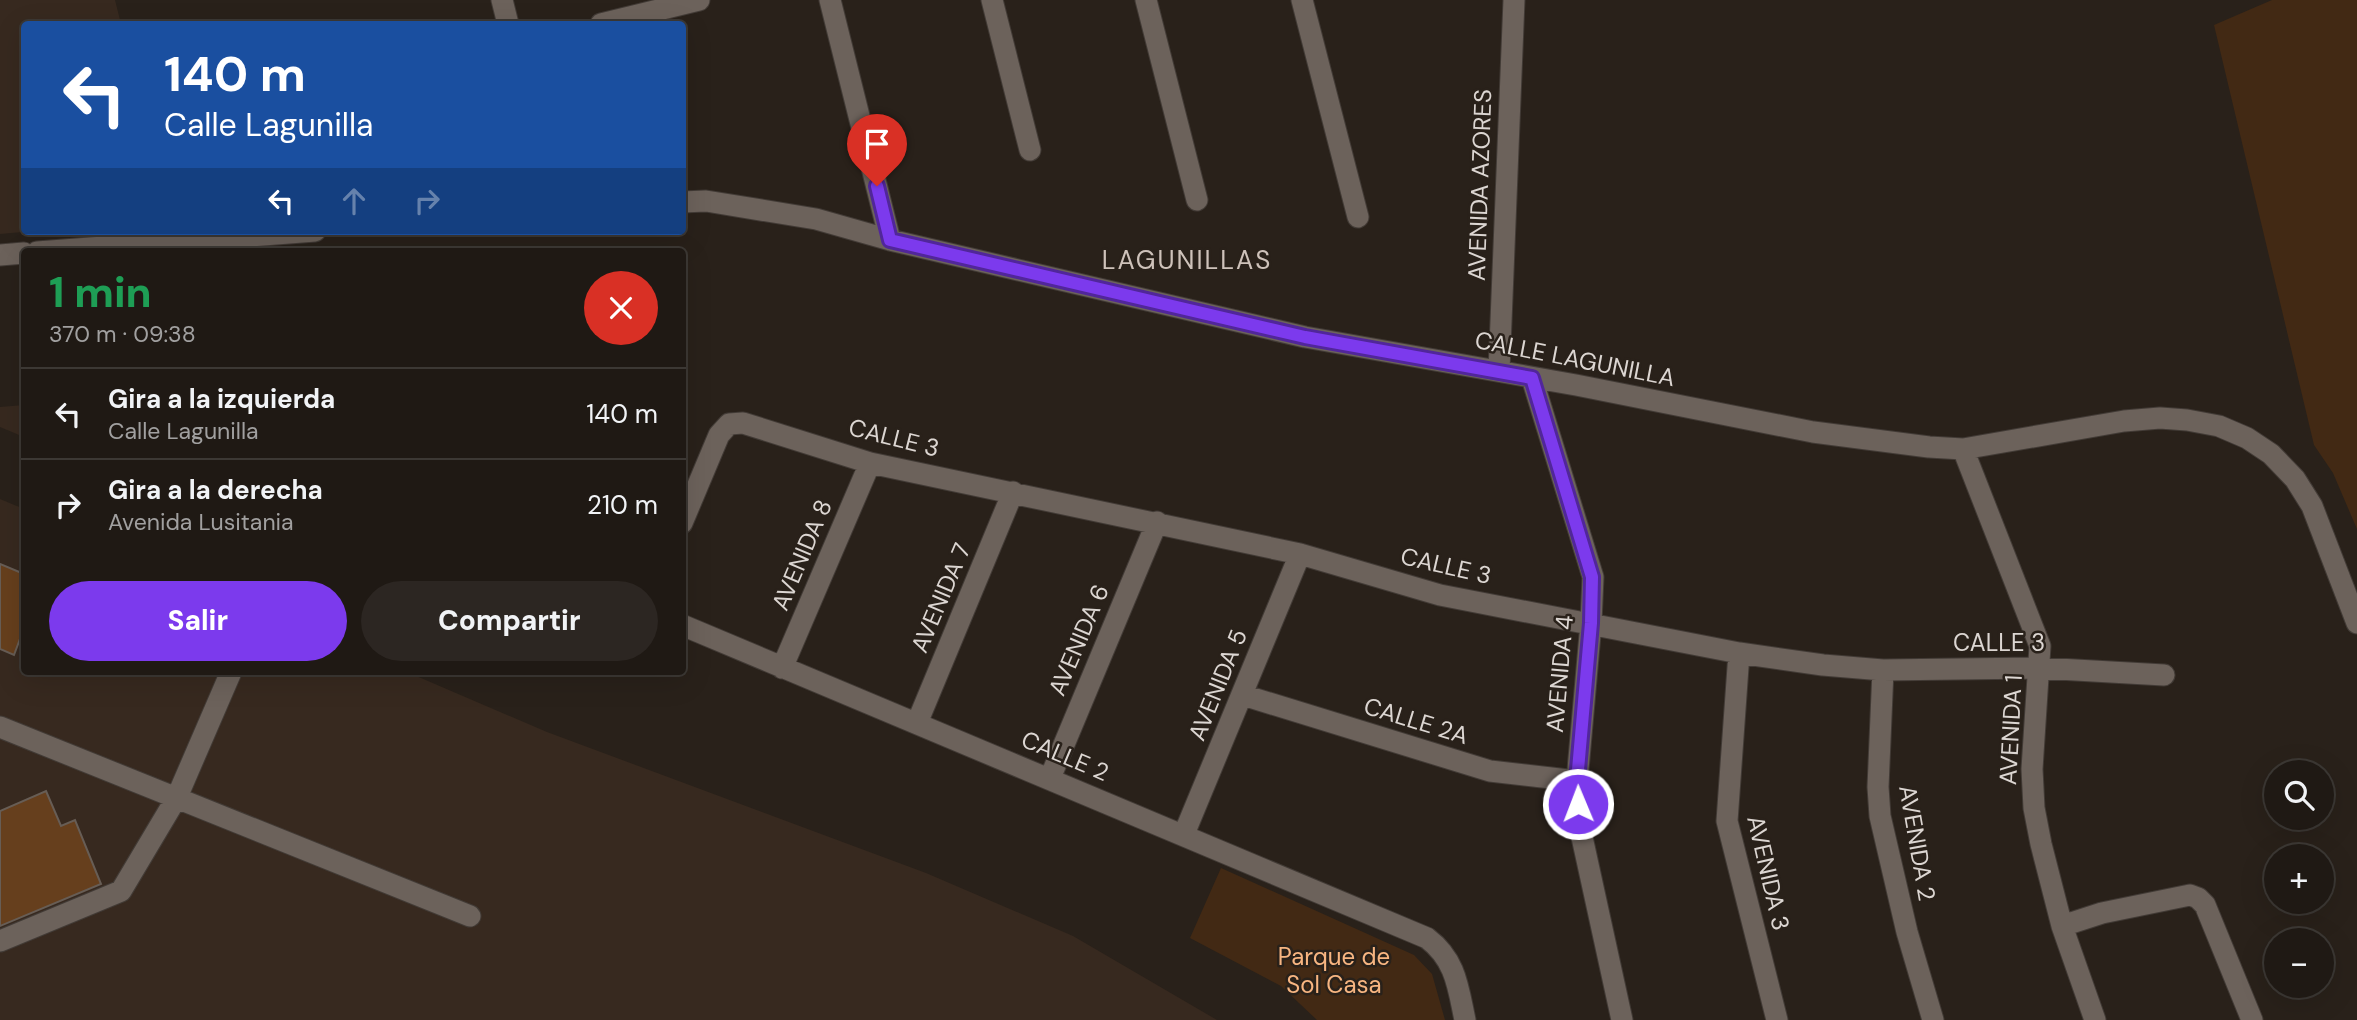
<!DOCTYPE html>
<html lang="es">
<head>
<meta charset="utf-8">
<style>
	body { margin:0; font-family:"DM Sans",sans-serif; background:#2c2622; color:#f1f3f6; height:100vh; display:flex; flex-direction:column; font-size:26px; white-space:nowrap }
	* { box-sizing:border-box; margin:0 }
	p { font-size:23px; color:#a1a0a0 }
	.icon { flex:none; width:38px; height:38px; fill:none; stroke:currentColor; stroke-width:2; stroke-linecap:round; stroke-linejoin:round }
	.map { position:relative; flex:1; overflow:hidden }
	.side { position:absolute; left:21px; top:248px; width:665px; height:427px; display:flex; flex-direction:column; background:#1f1914; border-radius:7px; box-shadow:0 7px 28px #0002,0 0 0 2px #3c3834 }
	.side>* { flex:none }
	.banner { position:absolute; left:21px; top:21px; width:665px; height:214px; border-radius:7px; box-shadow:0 7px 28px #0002,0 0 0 2px #3c3834; background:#1a4fa0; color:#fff; overflow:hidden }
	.fabs { position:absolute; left:2264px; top:760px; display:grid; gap:14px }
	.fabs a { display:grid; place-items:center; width:70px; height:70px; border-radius:50%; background:#1f1914; box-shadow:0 7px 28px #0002,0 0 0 2px #3c3834; font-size:35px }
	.pin { position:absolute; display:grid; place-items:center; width:60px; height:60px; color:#fff; margin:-72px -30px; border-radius:50% 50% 50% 0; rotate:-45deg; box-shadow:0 0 7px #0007 }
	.pin .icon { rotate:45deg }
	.me { position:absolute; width:77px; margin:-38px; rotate:359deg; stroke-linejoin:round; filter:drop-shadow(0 0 5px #0008) }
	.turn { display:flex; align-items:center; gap:24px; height:147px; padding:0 28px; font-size:32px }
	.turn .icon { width:91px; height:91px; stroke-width:2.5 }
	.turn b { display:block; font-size:49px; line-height:60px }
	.lanes { display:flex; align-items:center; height:66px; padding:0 28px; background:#0003; justify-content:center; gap:35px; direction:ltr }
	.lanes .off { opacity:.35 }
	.round { display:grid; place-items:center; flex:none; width:74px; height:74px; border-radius:37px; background:#2c2622 }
	.overview { display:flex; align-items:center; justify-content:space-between; height:119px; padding:0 28px }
	h1 { font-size:42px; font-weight:800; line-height:52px; color:#1e9e55 }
	.button { display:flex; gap:14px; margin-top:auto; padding:14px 28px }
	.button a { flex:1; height:80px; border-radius:42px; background:#7c3aed; color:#fff; font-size:28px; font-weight:800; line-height:80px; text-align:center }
	.button a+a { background:#2c2622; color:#f1f3f6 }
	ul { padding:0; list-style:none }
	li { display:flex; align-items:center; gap:21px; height:91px; padding:0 28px; border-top:2px solid #3c3834 }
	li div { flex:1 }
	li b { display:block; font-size:26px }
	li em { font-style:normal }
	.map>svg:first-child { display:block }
</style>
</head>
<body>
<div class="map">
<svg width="2357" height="1020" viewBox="0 0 2357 1020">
	<rect width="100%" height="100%" fill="#29211a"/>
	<path fill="#37291f" d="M0,0H115L121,24H24V231H34L0,234Z
		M24,405V437L0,427V407Z
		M0,499L24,509V672H407L547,732L926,873L1073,936L1217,1020H0Z"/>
	<path fill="#422914" d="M2272,0H2357V529L2333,473L2314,445L2214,25Z
		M1221,868L1414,955L1432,974L1445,1020H1317L1281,986L1190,938Z"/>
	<path fill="#663f1d" stroke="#675d55" stroke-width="2" d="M0,564L24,574V628L14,655L0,649Z
		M46,791L61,826L75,820L101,884L0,926V811Z"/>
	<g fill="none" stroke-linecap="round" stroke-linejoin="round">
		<defs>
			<path id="minor" d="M502,0L508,24
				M830,0L890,240
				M992,0L1030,150
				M1146,0L1197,200
				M1302,0L1358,217
				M601,24L699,0
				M682,202L706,201L816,219L890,240L1305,337L1576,385L1813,432L1929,447L1963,449L2124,421L2160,418L2187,420L2219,426L2247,438L2271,454L2295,479L2312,506L2357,623
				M37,252L315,231
				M0,255L24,253
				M1499,371L1514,0
				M1532,378L1593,577L1591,623L1577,781L1580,828L1622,1020
				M1963,449L2040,646L2032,769L2034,808L2041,844L2062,926L2095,1020
				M682,523L719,435L729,424L743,423L870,463L1300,554L1440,595L1739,653L1823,665L1883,670L2040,668L2164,675
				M682,625L1427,938C1456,960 1458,987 1465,1020
				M1739,653L1727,821L1777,1020
				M782,668L870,463
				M1883,670L1878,787L1880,816L1907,932L1933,1020
				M1243,695L1490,771L1577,781
				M917,723L1013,492
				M0,727L470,916
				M1050,778L1157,522
				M1184,834L1300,554
				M2062,926L2102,913L2190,895L2198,898L2205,905L2252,1020
				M0,941L121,891L177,797L231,672"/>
		</defs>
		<use href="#minor" stroke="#423b36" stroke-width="23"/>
		<use href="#minor" stroke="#6c625b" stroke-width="21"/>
	</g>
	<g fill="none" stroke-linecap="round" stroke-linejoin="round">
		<defs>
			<path id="route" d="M877,186L890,240L1305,337L1532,378L1592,577L1591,623L1577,781L1578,804"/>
		</defs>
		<use href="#route" stroke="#51269a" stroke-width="18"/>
		<use href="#route" stroke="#7c3aed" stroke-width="12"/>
	</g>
	<g text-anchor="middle" stroke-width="5" stroke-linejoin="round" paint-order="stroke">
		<g font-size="24" fill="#dcd6d2" stroke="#29211a">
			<text transform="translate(1480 185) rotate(-88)" y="8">AVENIDA AZORES</text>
			<text transform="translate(1575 359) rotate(11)" y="8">CALLE LAGUNILLA</text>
			<text transform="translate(894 438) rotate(14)" y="8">CALLE 3</text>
			<text transform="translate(802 555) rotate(-67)" y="8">AVENIDA 8</text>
			<text transform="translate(1446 566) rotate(13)" y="8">CALLE 3</text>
			<text transform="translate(941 598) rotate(-67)" y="8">AVENIDA 7</text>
			<text transform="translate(1079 640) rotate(-67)" y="8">AVENIDA 6</text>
			<text x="1999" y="651">CALLE 3</text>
			<text transform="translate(1560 674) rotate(-85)" y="8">AVENIDA 4</text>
			<text transform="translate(1218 685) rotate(-68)" y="8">AVENIDA 5</text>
			<text transform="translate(1416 721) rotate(17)" y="8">CALLE 2A</text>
			<text transform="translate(2011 730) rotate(-87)" y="8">AVENIDA 1</text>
			<text transform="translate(1065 756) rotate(23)" y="8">CALLE 2</text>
			<text transform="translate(1917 843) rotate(80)" y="8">AVENIDA 2</text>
			<text transform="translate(1768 873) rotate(77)" y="8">AVENIDA 3</text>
		</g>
		<g font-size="24" fill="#f7b581" stroke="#29211a">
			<text x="1334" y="965">Parque de<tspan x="1334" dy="28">Sol Casa</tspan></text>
		</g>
		<g font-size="26" letter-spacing="2" fill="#cec2ba" stroke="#29211a">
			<text x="1187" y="269">LAGUNILLAS</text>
		</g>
	</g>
</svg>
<div class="fabs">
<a><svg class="icon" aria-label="search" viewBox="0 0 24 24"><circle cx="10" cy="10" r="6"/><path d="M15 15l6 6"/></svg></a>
<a>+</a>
<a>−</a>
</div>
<div class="pin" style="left:877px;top:186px;background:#d93025"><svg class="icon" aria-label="arrive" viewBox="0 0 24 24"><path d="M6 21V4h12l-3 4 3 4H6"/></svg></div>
<svg class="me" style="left:1578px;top:804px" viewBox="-20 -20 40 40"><circle r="17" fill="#7c3aed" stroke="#fff" stroke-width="3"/><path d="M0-11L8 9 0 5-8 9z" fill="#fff"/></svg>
<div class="banner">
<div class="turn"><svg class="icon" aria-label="left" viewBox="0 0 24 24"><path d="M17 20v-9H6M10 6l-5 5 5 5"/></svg><div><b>140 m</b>Calle Lagunilla</div></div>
<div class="lanes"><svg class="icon" aria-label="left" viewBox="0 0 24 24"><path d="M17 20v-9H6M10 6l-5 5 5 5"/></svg><svg class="icon off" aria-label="ahead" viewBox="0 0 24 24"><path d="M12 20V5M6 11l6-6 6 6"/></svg><svg class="icon off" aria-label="right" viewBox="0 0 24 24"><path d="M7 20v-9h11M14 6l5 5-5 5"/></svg></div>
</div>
<section class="side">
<div class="overview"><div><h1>1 min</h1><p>370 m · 09:38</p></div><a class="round" style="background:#d93025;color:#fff"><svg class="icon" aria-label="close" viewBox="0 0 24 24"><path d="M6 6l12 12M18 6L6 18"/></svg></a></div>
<ul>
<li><svg class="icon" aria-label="left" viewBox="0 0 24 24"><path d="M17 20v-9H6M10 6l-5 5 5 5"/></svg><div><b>Gira a la izquierda</b><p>Calle Lagunilla</p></div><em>140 m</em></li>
<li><svg class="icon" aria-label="right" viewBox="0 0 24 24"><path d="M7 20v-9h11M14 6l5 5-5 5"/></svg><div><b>Gira a la derecha</b><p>Avenida Lusitania</p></div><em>210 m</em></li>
</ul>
<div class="button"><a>Salir</a><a>Compartir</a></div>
</section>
</div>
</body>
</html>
